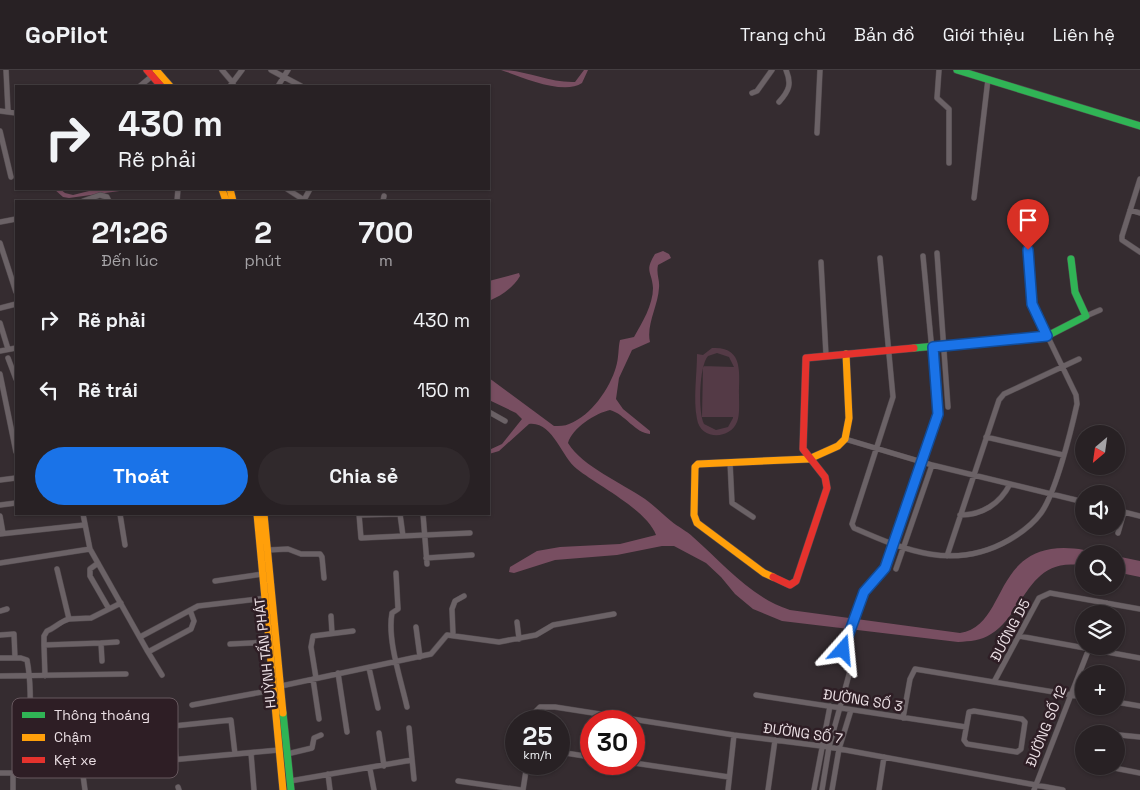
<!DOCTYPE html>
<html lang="vi">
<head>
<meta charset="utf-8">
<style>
	body { margin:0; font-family:"Space Grotesk",sans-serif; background:#30292c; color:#f1f3f6; height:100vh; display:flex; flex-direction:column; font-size:19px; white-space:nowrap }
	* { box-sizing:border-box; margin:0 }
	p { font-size:16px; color:#a5a3a6 }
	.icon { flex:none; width:28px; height:28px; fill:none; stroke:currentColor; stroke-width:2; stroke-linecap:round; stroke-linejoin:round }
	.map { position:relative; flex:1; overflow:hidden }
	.sheet { position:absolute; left:15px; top:130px; width:475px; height:315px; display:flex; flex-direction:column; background:#282124; border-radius:0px; box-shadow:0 1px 4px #0004,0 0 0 1px #443e41 }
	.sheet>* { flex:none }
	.banner { position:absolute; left:15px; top:15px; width:475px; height:105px; border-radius:0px; box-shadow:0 1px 4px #0004,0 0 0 1px #443e41; background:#282124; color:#f1f3f6; overflow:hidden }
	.needle { width:32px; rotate:209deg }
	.tools { position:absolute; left:1075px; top:355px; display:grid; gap:10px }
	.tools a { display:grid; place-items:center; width:50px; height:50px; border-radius:50%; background:#282124; box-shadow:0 1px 4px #0004,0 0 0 1px #443e41; font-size:25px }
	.speed { position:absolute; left:505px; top:640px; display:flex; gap:10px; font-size:25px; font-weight:700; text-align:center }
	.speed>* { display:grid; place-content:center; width:65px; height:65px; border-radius:50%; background:#282124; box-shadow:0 1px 4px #0004,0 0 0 1px #443e41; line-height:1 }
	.speed small { font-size:12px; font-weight:400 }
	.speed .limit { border:8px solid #d22; background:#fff; color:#111 }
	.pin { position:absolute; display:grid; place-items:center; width:42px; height:42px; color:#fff; margin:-51px -21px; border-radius:50% 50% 50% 0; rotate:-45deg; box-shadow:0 0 5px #0007 }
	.pin .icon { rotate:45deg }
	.me { position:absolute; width:55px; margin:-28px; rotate:18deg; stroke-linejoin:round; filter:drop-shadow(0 0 4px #0008) }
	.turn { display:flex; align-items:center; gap:18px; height:105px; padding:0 20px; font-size:22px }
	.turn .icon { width:65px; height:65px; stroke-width:2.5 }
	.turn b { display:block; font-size:35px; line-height:42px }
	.eta { display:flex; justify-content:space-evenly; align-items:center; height:85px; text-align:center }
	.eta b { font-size:30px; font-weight:800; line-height:35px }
	.cta { display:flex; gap:10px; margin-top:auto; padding:10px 20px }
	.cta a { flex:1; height:58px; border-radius:30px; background:#1a73e8; color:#fff; font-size:20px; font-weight:800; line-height:58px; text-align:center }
	.cta a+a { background:#30292c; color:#f1f3f6 }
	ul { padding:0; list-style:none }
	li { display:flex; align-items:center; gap:15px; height:70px; padding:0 20px }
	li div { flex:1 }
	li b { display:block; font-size:19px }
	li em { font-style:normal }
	header { display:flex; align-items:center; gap:30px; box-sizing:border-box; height:70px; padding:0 25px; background:#282124; border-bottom:1px solid #443e41 }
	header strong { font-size:24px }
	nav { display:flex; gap:28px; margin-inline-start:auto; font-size:18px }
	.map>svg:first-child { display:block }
</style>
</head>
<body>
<header>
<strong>GoPilot</strong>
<nav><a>Trang chủ</a><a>Bản đồ</a><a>Giới thiệu</a><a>Liên hệ</a></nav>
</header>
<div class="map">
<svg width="1140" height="720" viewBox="0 0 1140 720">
	<rect width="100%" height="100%" fill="#352c30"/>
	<path fill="#543a46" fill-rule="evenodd" d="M712,278C744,276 739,303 739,325C739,333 740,345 737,352C730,370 700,370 697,349C693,329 697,305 697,284L703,285ZM717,283L729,287L734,297L703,296L702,347H733V330V348L728,357L716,360L704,354C698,342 699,296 708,286Z"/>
	<path fill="#784e61" d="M501,0C526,0 549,13 575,12L584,0H588L582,13C563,26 520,6 501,0Z
		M54,119H60L65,123L73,125L97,119H134L69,128L63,127Z
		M663,181L669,184L671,188L658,195C656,204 660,210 659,218C658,236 646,255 650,272L632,280L619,308L616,329L623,339L650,361V364C635,363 625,344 610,340C596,343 572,358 568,373C583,397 622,413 645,429C655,436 662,444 671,451C678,457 687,461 693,467C724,494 750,527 790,540L960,563C1004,556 994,488 1051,479C1068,476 1087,480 1104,484H1084V496C1028,485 1026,542 991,564C981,571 970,571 958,572L782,551L753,539L735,524L721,507L706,493L674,476H662L617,485L555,490L514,503L509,502L510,497L537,481L560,477L620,474L656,465C647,440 597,415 577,399C561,387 553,351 529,354L499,381L489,384V380L502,374L522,349L516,343L489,330V308L554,356C559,356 565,356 569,354C591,346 610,318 616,297C619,288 618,278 620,270L634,267C642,253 653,235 653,218C652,201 644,202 655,184Z
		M519,203L520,206C513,218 501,226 489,231V211Z
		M1116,486L1140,491V507L1116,502Z"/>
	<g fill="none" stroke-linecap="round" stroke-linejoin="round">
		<defs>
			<path id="street" d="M6,0L8,41
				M222,0L233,13
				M271,0L301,16
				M939,0L937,28L949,39V93
				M140,16L152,6
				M230,16L242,0
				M278,16L288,0
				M752,23L757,21L772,0
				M779,32C789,21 792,14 786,0
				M0,41L16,43
				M0,61L11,107
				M817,63L820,0
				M1140,109L1122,166V170L1140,182
				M287,119L304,130L310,119
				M974,128L988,9
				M83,131L100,125L107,127L109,131
				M177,131L178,119
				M383,131L384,126
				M1130,140L1140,143
				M0,152L16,149
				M0,173L16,222
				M937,183L948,337
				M880,188L893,327L852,454L854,458C906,481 955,501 1009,470C1021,463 1033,454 1041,443C1056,422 1071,361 1077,334L1076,325L1032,234L1028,180
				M821,192L826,285
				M0,238L16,234
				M1086,246L1100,240
				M0,253L8,279
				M0,281L16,278
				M8,288L16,309
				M0,304L16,382
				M489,342L505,351
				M986,367L1063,385
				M845,369L932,395L1084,432
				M730,392L732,433L753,447
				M0,410L16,408
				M0,435L16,433
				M1116,440L1140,446
				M83,444L90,479L148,582L191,559L194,551L190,540
				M120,444L125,475
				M359,444L361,468L403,466
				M400,444L403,466L470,463
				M423,444L427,494
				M359,445L401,444
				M960,445C982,445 1000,434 1010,414
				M0,446L3,463
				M1118,463L1124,442
				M0,464L84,455
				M268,480L288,479L301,484H320L322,487L324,508
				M947,486L999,330L1004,324L1079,289
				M426,488L472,485
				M0,493L90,479
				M98,493L90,499V506L109,539
				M57,499L69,549L91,548L121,533
				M896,499L932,395
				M396,503L398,539L392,543C387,570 401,610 407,637
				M215,511L263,504
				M0,541L7,539
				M1103,544L1107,533
				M331,546L332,563
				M517,552L519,569
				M416,557L420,587
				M453,564L452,539L455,531L464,526
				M0,565L14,564L15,588
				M1019,566L1140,588
				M140,567L198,536L266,528
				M101,573L117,572
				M230,574L269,572
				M44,575V566L47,561C55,558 59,552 69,549
				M148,582L162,605
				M0,588H21L27,590C34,626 27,666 30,703
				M369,598L378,638
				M338,603L347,662
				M0,606L126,604
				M45,606L44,575L101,573L102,591
				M316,608L311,577L313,566L353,561
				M313,609L319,649
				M994,612L1039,528L1050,523L1140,539
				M281,616L431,584L447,565L499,572L536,565L553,555L614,544
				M756,625L966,657
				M1116,632L1140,636
				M192,635L273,620
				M974,641L1022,649L1025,652L1021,679L1017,682L967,674L964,670L969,642Z
				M903,648L910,609L915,599L1084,627
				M534,651L536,641L540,637H555L734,665L829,677L1063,720
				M28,653L78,642
				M173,656L176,689
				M409,658L414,709
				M379,663L384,696
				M1109,664L1140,667
				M559,682L591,687
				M251,683L254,720
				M287,684L312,678L314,668L321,665
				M634,693L729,707
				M117,694L114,666L116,662L231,650L235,684
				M1104,696L1140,703
				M82,698L85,720
				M370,699L374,720
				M0,703H30L279,680
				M13,704V720
				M328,704L330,720
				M290,711L412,690
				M458,711L521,720
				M178,717L179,720
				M523,720L527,694
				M728,720L734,665
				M768,720L775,670
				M814,720L830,636
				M822,720L829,677L850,601L846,598L843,580L859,532L863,522L885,498L938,344L923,186
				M832,720L839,679L851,640
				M879,720L884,687
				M1034,720L1090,576"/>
			<path id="fast" d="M957,0L1140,56
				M914,278L1047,266L1086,246L1075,222L1071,189
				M283,643L291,720"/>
			<path id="slow" d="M156,0L170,16
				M222,119L226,131
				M230,119L233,131
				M257,444L283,720
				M264,444L283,643
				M773,507L764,503L697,453L694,445L695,397L698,394L809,389L838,376L845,369L849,348L846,284"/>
			<path id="jam" d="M147,0L161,16
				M773,507L790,515L796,511L827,418L825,407L803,379L806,288L914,278"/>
		</defs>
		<use href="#street" stroke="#51494d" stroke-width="6"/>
		<use href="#fast" stroke="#51494d" stroke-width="8"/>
		<use href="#slow" stroke="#51494d" stroke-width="8"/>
		<use href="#jam" stroke="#51494d" stroke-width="8"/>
		<use href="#street" stroke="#6b6266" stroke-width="5"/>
		<use href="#fast" stroke="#30b455" stroke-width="7"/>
		<use href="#slow" stroke="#ff9f0a" stroke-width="7"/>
		<use href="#jam" stroke="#e5322d" stroke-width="7"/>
	</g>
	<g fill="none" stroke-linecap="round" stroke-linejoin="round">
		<defs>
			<path id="route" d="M843,580L864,522L885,498L938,344L933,277L1047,266L1032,234L1028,180"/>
		</defs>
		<use href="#route" stroke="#114b97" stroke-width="12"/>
		<use href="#route" stroke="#1a73e8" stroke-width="9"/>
	</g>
	<g text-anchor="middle" stroke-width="5" stroke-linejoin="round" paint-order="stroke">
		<g font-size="14" fill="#ebdfe4" stroke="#2e1e25">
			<text transform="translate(1010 560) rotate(-62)" y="5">ĐƯỜNG D5</text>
			<text transform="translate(265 583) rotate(-96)" y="5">HUỲNH TẤN PHÁT</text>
			<text transform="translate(863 630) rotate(9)" y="5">ĐƯỜNG SỐ 3</text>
			<text transform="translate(1046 656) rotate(-68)" y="5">ĐƯỜNG SỐ 12</text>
			<text transform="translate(803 663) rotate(8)" y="5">ĐƯỜNG SỐ 7</text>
		</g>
	</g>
	<rect x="12" y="628" width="166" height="80" rx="8" fill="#2e1e25" stroke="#67585e" stroke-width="1"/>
	<rect x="22" y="642" width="23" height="6" fill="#30b455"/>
	<rect x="22" y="664" width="23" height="7" fill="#ff9f0a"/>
	<rect x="22" y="687" width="23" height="6" fill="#e5322d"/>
	<g font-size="14" fill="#ebdfe4">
		<text x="54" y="650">Thông thoáng</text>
		<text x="54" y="672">Chậm</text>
		<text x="54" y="695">Kẹt xe</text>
	</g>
</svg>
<div class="tools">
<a><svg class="needle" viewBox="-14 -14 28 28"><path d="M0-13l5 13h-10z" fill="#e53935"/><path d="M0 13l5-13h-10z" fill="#a5a3a6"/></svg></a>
<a><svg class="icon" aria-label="sound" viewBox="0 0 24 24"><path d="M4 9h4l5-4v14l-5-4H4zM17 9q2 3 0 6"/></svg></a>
<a><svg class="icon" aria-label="search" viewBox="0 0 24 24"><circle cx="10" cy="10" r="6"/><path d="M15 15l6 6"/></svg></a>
<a><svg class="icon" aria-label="layers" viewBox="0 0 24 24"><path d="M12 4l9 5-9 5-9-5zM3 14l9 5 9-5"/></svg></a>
<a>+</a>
<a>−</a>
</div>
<div class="speed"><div>25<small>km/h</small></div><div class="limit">30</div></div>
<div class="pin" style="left:1028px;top:180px;background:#d93025"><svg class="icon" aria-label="arrive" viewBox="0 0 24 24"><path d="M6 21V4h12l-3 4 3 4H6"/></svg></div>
<svg class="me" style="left:843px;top:580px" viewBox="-20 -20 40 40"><path d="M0-17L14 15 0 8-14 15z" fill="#1a73e8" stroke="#fff" stroke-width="4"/></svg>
<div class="banner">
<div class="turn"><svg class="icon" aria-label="right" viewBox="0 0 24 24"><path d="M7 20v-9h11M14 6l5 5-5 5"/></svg><div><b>430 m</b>Rẽ phải</div></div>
</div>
<section class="sheet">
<div class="eta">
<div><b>21:26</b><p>Đến lúc</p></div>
<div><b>2</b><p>phút</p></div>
<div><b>700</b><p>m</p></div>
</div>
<ul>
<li><svg class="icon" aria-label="right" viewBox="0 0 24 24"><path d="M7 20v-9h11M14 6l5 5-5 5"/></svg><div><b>Rẽ phải</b></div><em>430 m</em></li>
<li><svg class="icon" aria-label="left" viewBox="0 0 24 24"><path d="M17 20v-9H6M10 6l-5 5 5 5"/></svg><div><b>Rẽ trái</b></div><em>150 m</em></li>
</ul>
<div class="cta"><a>Thoát</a><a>Chia sẻ</a></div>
</section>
</div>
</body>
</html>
